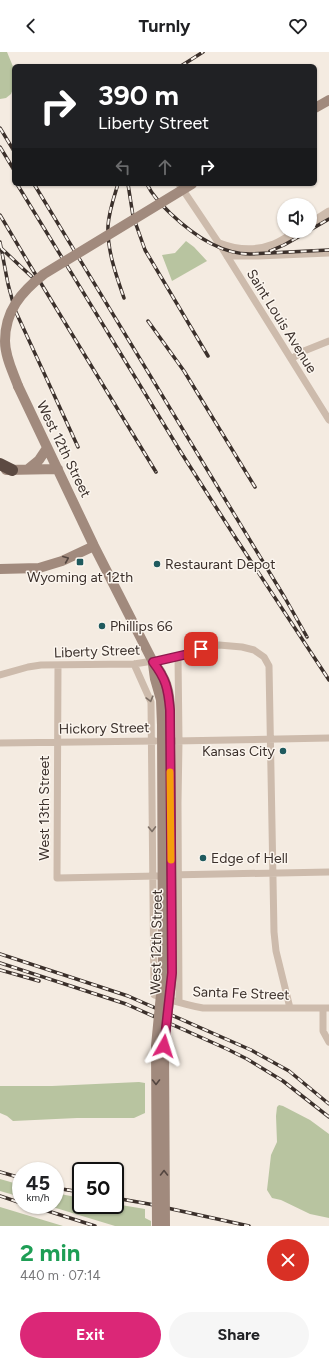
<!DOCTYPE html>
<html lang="en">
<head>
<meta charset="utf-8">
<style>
	body { margin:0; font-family:Figtree,sans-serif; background:#f6f6f6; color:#202124; height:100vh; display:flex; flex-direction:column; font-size:15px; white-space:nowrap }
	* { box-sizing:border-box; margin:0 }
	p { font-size:13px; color:#757577 }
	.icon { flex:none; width:22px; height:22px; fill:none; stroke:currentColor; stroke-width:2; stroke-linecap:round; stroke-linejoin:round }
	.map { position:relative; height:1174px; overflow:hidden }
	.panel { display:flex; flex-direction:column; background:#fff; flex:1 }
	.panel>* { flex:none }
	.banner { position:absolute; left:12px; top:12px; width:305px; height:122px; border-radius:6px; box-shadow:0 1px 3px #0004; background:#202124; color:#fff; overflow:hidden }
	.buttons { position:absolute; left:277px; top:146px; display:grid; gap:8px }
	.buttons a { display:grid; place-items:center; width:40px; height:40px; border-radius:50%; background:#fff; box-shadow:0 1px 3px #0004; font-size:20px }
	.speed { position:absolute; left:12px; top:1110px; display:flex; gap:8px; font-size:20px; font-weight:700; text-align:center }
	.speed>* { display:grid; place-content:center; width:52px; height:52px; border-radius:50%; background:#fff; box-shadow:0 1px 3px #0004; line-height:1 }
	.speed small { font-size:10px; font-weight:400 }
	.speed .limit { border:2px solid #111; border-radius:6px; background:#fff; color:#111 }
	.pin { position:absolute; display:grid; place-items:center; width:34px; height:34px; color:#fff; margin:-17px; border-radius:8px; box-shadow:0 2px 6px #0006 }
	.me { position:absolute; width:44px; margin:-22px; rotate:6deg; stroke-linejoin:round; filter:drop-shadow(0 0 3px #0008) }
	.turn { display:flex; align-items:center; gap:14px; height:84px; padding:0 20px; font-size:18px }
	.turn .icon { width:52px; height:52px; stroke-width:2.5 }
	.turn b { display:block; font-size:28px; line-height:34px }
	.lanes { display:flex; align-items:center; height:38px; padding:0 20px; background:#0003; justify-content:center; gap:20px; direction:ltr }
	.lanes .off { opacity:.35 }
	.round { display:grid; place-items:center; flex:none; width:42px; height:42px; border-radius:21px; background:#f6f6f6 }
	.headline { display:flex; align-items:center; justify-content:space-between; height:68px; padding:0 20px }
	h1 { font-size:24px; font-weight:700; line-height:30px; color:#1e9e55 }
	.action { display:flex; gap:8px; margin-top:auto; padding:8px 20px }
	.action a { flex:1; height:46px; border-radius:24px; background:#db2777; color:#fff; font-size:16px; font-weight:700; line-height:46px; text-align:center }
	.action a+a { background:#f6f6f6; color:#202124 }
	header { display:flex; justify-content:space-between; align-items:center; height:52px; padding:0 20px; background:#fff; font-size:18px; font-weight:700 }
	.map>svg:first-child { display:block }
</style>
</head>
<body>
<header><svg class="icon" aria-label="back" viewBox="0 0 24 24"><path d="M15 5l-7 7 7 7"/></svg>Turnly<svg class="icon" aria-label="heart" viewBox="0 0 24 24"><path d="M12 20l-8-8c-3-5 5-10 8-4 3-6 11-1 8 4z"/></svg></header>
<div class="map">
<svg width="329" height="1174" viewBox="0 0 329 1174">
	<rect width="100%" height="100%" fill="#f4ebe1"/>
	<path fill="#b8c4a0" d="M0,0H7L14,17V34L11,42L6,46L0,47Z
		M186,189L194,195L207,209L172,229L162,203L175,201Z
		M139,1030L145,1031V1061L134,1066H77L13,1069L7,1064L0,1061V1034H52Z
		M279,1053L283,1054L310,1068L329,1082V1166L310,1162L281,1148L272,1146L267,1138L271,1103L277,1090L276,1064L277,1055Z
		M0,1127L21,1133V1145L0,1139Z
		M55,1141L81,1146V1153L115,1152L145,1157V1166L151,1169V1174H115L46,1153H55Z
		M0,1155L63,1174H0Z"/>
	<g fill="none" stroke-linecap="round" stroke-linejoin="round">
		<path stroke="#cdbbac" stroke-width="7" d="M179,132L222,196L329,368
			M227,204H258L329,201
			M291,307L304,299L329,289
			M178,605L179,689L178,751L179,950
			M134,612L151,650L154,943C171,948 186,953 203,956H329
			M58,613L57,826L158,824
			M0,623L28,615L41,613L134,612L178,605L201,597L219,593L242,595L254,598L264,605L269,614L274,880L276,899L290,956
			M175,689L329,686
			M0,691L155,689
			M168,823L329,820
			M323,956V979L329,990"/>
		<path stroke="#cdbbac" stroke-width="9" d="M310,172L329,160
			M219,192C237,199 256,200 274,193C282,190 290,184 298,179"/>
		<path stroke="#a18a7d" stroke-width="10" d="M315,56L329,48
			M18,334L94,494L153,610C156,614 160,618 162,623C171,638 170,656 170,673
			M28,417L39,408L47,396
			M6,418L58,417
			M0,517L39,516L62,509L94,494
			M153,612L155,627L161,648L162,673"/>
		<path stroke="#5c4a42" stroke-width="12" d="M0,412L12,418"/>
		<defs>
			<path id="rail" d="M181,14L203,0
				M0,76L14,99
				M0,95L14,118
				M17,132L182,402L235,485L329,628
				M34,132L285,546L307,585
				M118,132C114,145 109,159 108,174C107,198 116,223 124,246
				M128,132L133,164L145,198L208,304
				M147,132C152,143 161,152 170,161C192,182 219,202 250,202L329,198
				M0,163L31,215L156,420
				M310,178L329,167
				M0,190L8,232L15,258L78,395
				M1,196L33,226
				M270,199L284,193L309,179
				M148,269L184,319L255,435
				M0,902L128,944L251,998L289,1019L329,1052
				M0,911L126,952L227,997L247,1007L283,1029L329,1065
				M0,918L39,929
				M0,1120L21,1126
				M55,1136L81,1140
				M0,1144L21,1151
				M115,1146L149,1152L249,1174
				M29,1153L95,1174"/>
		</defs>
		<use href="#rail" stroke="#3b302b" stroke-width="3.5"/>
		<use href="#rail" stroke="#fbf5ee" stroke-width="2" stroke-dasharray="6" stroke-linecap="butt"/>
		<path stroke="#a18a7d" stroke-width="10" d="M18,334C13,320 5,305 5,289C5,259 21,240 44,222L192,132
			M157,1174L156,994L163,922L162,673
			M165,1174L164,994L172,921L170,673"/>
	</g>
	<defs><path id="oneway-chevron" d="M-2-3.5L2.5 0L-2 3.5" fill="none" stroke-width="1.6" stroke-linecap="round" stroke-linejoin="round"/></defs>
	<g stroke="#544640">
		<use href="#oneway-chevron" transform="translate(66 507) rotate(-23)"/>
		<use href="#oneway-chevron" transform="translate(156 1030) rotate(90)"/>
		<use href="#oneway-chevron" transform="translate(164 1121) rotate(-90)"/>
	</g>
	<g stroke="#7d6f65">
		<use href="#oneway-chevron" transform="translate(150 647) rotate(75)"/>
		<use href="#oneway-chevron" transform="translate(152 777) rotate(89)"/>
	</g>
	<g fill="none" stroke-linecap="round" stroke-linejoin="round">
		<defs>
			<path id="route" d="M164,994L172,921L170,658C168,636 166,627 153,610L188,602L201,597"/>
		</defs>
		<use href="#route" stroke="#8e194d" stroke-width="10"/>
		<use href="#route" stroke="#db2777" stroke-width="7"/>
		<path stroke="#f59e0b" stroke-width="7" d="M170,720L171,808"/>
	</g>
	<g fill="#1f5a5e" stroke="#fbf5ee" stroke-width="1.5">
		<rect x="76" y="506" width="8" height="8" rx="2"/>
		<circle cx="157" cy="512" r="4"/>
		<circle cx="102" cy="574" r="4"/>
		<circle cx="283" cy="699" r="4"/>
		<circle cx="203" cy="806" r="4"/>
	</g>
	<g text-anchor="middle" stroke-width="3" stroke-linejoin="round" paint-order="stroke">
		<g font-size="14" fill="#3b302b" stroke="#fbf5ee">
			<text transform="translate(282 269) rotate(58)" y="5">Saint Louis Avenue</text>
			<text transform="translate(64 397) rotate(64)" y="5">West 12th Street</text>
			<text transform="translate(97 599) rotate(-2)" y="5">Liberty Street</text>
			<text transform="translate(104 676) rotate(-1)" y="5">Hickory Street</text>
			<text transform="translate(44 756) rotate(-90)" y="5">West 13th Street</text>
			<text transform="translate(156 890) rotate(-89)" y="5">West 12th Street</text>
			<text transform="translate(241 941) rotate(2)" y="5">Santa Fe Street</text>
		</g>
		<g font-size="14" fill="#3b302b" stroke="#fbf5ee" text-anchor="start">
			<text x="165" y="517">Restaurant Depot</text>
			<text x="80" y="530" text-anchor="middle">Wyoming at 12th</text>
			<text x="110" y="579">Phillips 66</text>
			<text x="275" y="704" text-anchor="end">Kansas City</text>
			<text x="211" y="811">Edge of Hell</text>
		</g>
	</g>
</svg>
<div class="buttons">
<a><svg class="icon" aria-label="sound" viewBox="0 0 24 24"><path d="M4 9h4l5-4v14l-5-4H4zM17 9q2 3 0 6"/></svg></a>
</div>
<div class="speed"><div>45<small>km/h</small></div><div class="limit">50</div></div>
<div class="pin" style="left:201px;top:597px;background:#d93025"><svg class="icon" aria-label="arrive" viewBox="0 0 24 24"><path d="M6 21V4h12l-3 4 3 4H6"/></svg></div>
<svg class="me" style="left:164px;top:994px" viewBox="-20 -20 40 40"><path d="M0-17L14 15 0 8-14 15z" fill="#db2777" stroke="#fff" stroke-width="4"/></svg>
<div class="banner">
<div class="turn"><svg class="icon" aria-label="right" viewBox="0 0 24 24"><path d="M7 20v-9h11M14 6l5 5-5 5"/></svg><div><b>390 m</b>Liberty Street</div></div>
<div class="lanes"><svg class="icon off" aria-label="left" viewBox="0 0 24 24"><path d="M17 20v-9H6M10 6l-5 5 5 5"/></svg><svg class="icon off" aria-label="ahead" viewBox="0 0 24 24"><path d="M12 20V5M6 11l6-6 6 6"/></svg><svg class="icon" aria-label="right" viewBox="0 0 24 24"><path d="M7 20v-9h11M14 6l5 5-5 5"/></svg></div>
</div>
</div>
<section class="panel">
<div class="headline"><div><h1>2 min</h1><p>440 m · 07:14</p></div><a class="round" style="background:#d93025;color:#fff"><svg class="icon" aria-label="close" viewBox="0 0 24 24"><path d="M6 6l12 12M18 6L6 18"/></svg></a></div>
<div class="action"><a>Exit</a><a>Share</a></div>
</section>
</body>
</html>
